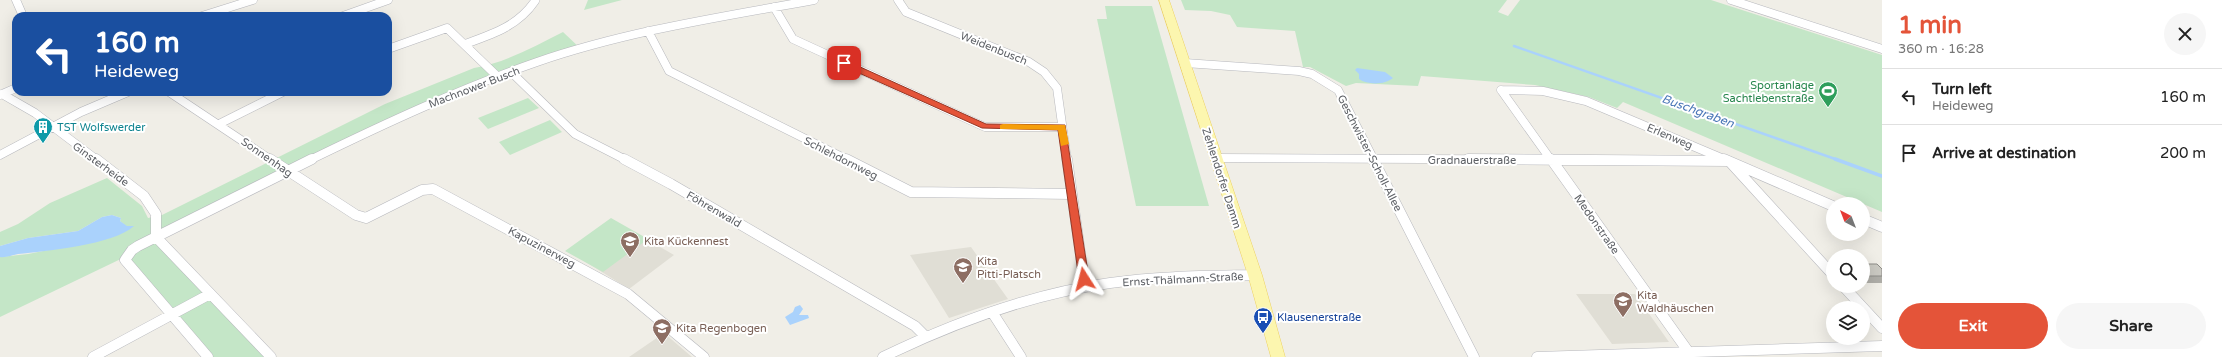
<!DOCTYPE html>
<html lang="en">
<head>
<meta charset="utf-8">
<style>
	body { margin:0; font-family:"Varela Round",sans-serif; background:#f6f6f6; color:#222; height:100vh; display:flex; flex-direction:column; font-size:15px; white-space:nowrap }
	* { box-sizing:border-box; margin:0 }
	p { font-size:13px; color:#767676 }
	.icon { flex:none; width:22px; height:22px; fill:none; stroke:currentColor; stroke-width:2; stroke-linecap:round; stroke-linejoin:round }
	.map { position:relative; flex:1; overflow:hidden }
	.sheet { display:flex; flex-direction:column; background:#fff; width:340px }
	.sheet>* { flex:none }
	.top-card { position:absolute; left:12px; top:12px; width:380px; height:84px; border-radius:12px; box-shadow:0 4px 16px #0002; background:#1a4fa0; color:#fff; overflow:hidden }
	.needle { width:26px; rotate:318deg }
	.fabs { position:absolute; left:1826px; top:197px; display:grid; gap:8px }
	.fabs a { display:grid; place-items:center; width:44px; height:44px; border-radius:50%; background:#fff; box-shadow:0 4px 16px #0002; font-size:20px }
	.pin { position:absolute; display:grid; place-items:center; width:34px; height:34px; color:#fff; margin:-17px; border-radius:8px; box-shadow:0 2px 6px #0006 }
	.me { position:absolute; width:44px; margin:-22px; rotate:351deg; stroke-linejoin:round; filter:drop-shadow(0 0 3px #0008) }
	.turn { display:flex; align-items:center; gap:14px; height:84px; padding:0 16px; font-size:18px }
	.turn .icon { width:52px; height:52px; stroke-width:2.5 }
	.turn b { display:block; font-size:28px; line-height:34px }
	.round { display:grid; place-items:center; flex:none; width:42px; height:42px; border-radius:21px; background:#f6f6f6 }
	.summary { display:flex; align-items:center; justify-content:space-between; height:68px; padding:0 16px }
	h1 { font-size:24px; font-weight:700; line-height:30px; color:#e45439 }
	.primary-button { display:flex; gap:8px; margin-top:auto; padding:8px 16px }
	.primary-button a { flex:1; height:46px; border-radius:24px; background:#e45439; color:#fff; font-size:16px; font-weight:700; line-height:46px; text-align:center }
	.primary-button a+a { background:#f6f6f6; color:#222 }
	ul { padding:0; list-style:none }
	li { display:flex; align-items:center; gap:12px; height:56px; padding:0 16px; border-top:1px solid #e0e0e0 }
	li div { flex:1 }
	li b { display:block; font-size:15px }
	li em { font-style:normal }
	main { display:flex; flex:1; min-height:0 }
	.map>svg:first-child { display:block }
</style>
</head>
<body>
<main>
<div class="map">
<svg width="1882" height="357" viewBox="0 0 1882 357">
	<rect width="100%" height="100%" fill="#f0eee7"/>
	<path fill="#e0ded5" d="M631,230L674,255L629,289L586,262Z
		M971,247L1008,299L949,318L910,255Z
		M1576,294H1635L1669,342L1612,344Z
		M664,333L692,357H629Z"/>
	<path fill="#c4e6c7" d="M588,0H622L584,10Z
		M1181,0H1507L1498,12L1508,16L1520,0H1711L1882,55V212L1623,102L1617,108L1589,97L1535,85L1421,76L1418,86L1356,83L1346,86L1310,67H1303L1295,31L1237,27L1230,15L1211,11L1185,10Z
		M1105,6H1152L1209,206H1136L1097,19H1107Z
		M563,32L581,49L450,96L156,237L271,357H208L127,256L0,317V257L28,254L109,238L133,226L127,227L120,221L121,218L112,215L102,217L78,231L28,238L0,246V232L18,224L50,203L107,178L142,206L148,218L162,215L385,104L474,68C505,63 535,46 563,32Z
		M528,98L539,108L488,129L478,118Z
		M550,120L562,132L510,155L499,142Z
		M611,218L648,239L603,272L565,251Z"/>
	<path fill="#aad2fc" d="M1357,68L1385,72L1393,78C1385,85 1367,85 1359,79V74L1355,70Z
		M112,215L121,218L120,221L127,226H134C113,245 46,251 18,254C12,255 6,258 0,257V246L28,238L78,231L102,217Z
		M800,305L803,309L799,315H808L809,318L790,325L785,317L793,312L795,307Z"/>
	<g fill="none" stroke-linecap="round" stroke-linejoin="round">
		<path stroke="#aad2fc" stroke-width="2.5" d="M1514,46L1838,160"/>
		<path stroke="#aad2fc" stroke-width="3.5" d="M1835,159L1882,176"/>
		<defs>
			<path id="minor-far1" d="M16,0L23,16
				M898,0L906,12L1029,62L1044,72L1057,88L1067,160
				M1731,0L1882,49
				M774,7L793,39L985,127H1062
				M202,16L253,0
				M343,16L388,0
				M648,31L669,71L848,160
				M465,44C493,34 518,26 535,1
				M388,49L447,28L498,77
				M1185,63L1299,71L1312,74L1338,90L1374,160
				M511,72L575,134L626,160
				M1501,90L1543,91L1586,101L1726,160
				M1501,90L1551,160
				M169,92L271,160
				M2,94L35,113L97,160
				M0,95L16,88
				M219,124L283,92
				M0,155L81,112L128,92
				M1215,158L1639,160
				M310,160C384,124 459,89 537,62C627,31 721,17 814,0"/>
			<path id="minor" d="M96,159L144,196L156,214V237L271,357
				M270,159L356,215L366,218L422,190L433,189L628,294L704,357
				M624,159L671,184L915,326L926,337
				M846,159L911,192L1071,194
				M1067,159L1085,287
				M1373,159L1474,357
				M1468,159L1729,161L1833,275
				M1551,159L1690,354
				M1724,159L1833,206
				M1863,219L1882,227
				M1843,286L1882,328
				M992,312L1021,357
				M93,357L210,294
				M208,357L125,260L132,250L138,246L312,159
				M883,357C955,322 1030,294 1110,283C1158,276 1207,276 1255,275
				M1537,357L1882,346"/>
			<path id="major" d="M1159,0H1169L1262,275L1285,357H1271L1248,275Z"/>
		</defs>
		<use href="#minor-far1" stroke="#b7b8bd" stroke-width="9"/>
		<use href="#minor" stroke="#b7b8bd" stroke-width="11"/>
		<use href="#major" stroke="#edd162" stroke-width="1"/>
		<use href="#minor-far1" stroke="#fff" stroke-width="8"/>
		<use href="#minor" stroke="#fff" stroke-width="10"/>
		<use href="#major" fill="#fcf6af" fill-rule="evenodd"/>
	</g>
	<path fill="#afaea8" d="M1863,264L1882,269V283H1863Z"/>
	<path fill="#cbcac3" stroke="#8e8d88" d="M1863,264H1877L1882,269V276H1865L1863,274Z"/>
	<path fill="#e45439" stroke="#943725" d="M841,61H847L986,124L1065,125L1089,279L1087,281H1080L1079,279L1058,130L982,128L841,65Z"/>
	<path fill="#f59e0b" d="M1003,124L1065,125L1069,144L1061,146L1058,130L1000,129V125Z"/>
	<defs>
		<symbol id="stadium-pin" viewBox="-11 -11 22 30"><path d="M0 17L-7.5 6A9.5 9.5 0 1 1 7.5 6Z" fill="#2e9e5b" stroke="#fff"/><path d="M0-5a6.5 5 0 1 0 0 10a6.5 5 0 1 0 0-10ZM-3.5-1.8h7v3.6h-7Z" fill="#fff"/></symbol>
		<symbol id="building-pin" viewBox="-11 -11 22 30"><path d="M0 17L-7.5 6A9.5 9.5 0 1 1 7.5 6Z" fill="#0f9aa8" stroke="#fff"/><path d="M-4-6H4V6H1V3H-1V6H-4ZM-2.5-4.3h1.7v1.8h-1.7ZM.8-4.3h1.7v1.8H.8ZM-2.5-1h1.7V.8h-1.7ZM.8-1h1.7V.8H.8Z" fill="#fff"/></symbol>
		<symbol id="school-pin" viewBox="-11 -11 22 30"><path d="M0 17L-7.5 6A9.5 9.5 0 1 1 7.5 6Z" fill="#8d6e63" stroke="#fff"/><path d="M0-5L7-2L0 1L-7-2ZM-4 1L0 2.5L4 1V4Q0 6-4 4Z" fill="#fff"/></symbol>
		<symbol id="bus-pin" viewBox="-11 -11 22 30"><path d="M0 17L-7.5 6A9.5 9.5 0 1 1 7.5 6Z" fill="#1a4fb4" stroke="#fff"/><path d="M-5-6H5V4H4V6H2V4H-2V6H-4V4H-5ZM-3.5-4V0h7V-4ZM-3.5 1.2v1.5H-2V1.2ZM2 1.2v1.5H3.5V1.2Z" fill="#fff"/></symbol>
	</defs>
	<g fill-rule="evenodd">
		<use href="#stadium-pin" x="1817" y="80" width="22" height="30"/>
		<use href="#building-pin" x="32" y="116" width="22" height="30"/>
		<use href="#school-pin" x="619" y="230" width="22" height="30"/>
		<use href="#school-pin" x="952" y="256" width="22" height="30"/>
		<use href="#school-pin" x="1612" y="290" width="22" height="30"/>
		<use href="#bus-pin" x="1252" y="306" width="22" height="30"/>
		<use href="#school-pin" x="651" y="317" width="22" height="30"/>
	</g>
	<g text-anchor="middle" stroke-width="4" stroke-linejoin="round" paint-order="stroke">
		<g font-size="11" fill="#5e6166" stroke="#fff">
			<text transform="translate(994 48) rotate(22)" y="4">Weidenbusch</text>
			<text transform="translate(474 87) rotate(-21)" y="4">Machnower Busch</text>
			<text transform="translate(1670 136) rotate(23)" y="4">Erlenweg</text>
			<text transform="translate(1370 153) rotate(63)" y="4">Geschwister-Scholl-Allee</text>
			<text transform="translate(267 157) rotate(35)" y="4">Sonnenhag</text>
			<text transform="translate(841 158) rotate(27)" y="4">Schlehdornweg</text>
			<text x="1472" y="164">Gradnauerstraße</text>
			<text transform="translate(101 164) rotate(36)" y="4">Ginsterheide</text>
			<text transform="translate(1222 178) rotate(72)" y="4">Zehlendorfer Damm</text>
			<text transform="translate(714 209) rotate(30)" y="4">Föhrenwald</text>
			<text transform="translate(1597 224) rotate(55)" y="4">Medonstraße</text>
			<text transform="translate(542 247) rotate(28)" y="4">Kapuzinerweg</text>
			<text transform="translate(1183 279) rotate(-3)" y="4">Ernst-Thälmann-Straße</text>
		</g>
		<g font-size="11" fill="#27864d" stroke="#fff" text-anchor="end">
			<text x="1814" y="89">Sportanlage<tspan x="1814" dy="13">Sachtlebenstraße</tspan></text>
		</g>
		<g font-size="11" fill="#0d838f" stroke="#fff" text-anchor="start">
			<text x="57" y="131">TST Wolfswerder</text>
		</g>
		<g font-size="11" fill="#785e54" stroke="#fff" text-anchor="start">
			<text x="644" y="245">Kita Kückennest</text>
			<text x="977" y="265">Kita<tspan x="977" dy="13">Pitti-Platsch</tspan></text>
			<text x="1637" y="299">Kita<tspan x="1637" dy="13">Waldhäuschen</tspan></text>
			<text x="676" y="332">Kita Regenbogen</text>
		</g>
		<g font-size="11" fill="#164399" stroke="#fff" text-anchor="start">
			<text x="1277" y="321">Klausenerstraße</text>
		</g>
		<g font-size="12" font-style="italic" fill="#4976b7" stroke="#fff">
			<text transform="translate(1698 111) rotate(20)" y="4">Buschgraben</text>
		</g>
	</g>
</svg>
<div class="fabs">
<a><svg class="needle" viewBox="-14 -14 28 28"><path d="M0-13l5 13h-10z" fill="#e53935"/><path d="M0 13l5-13h-10z" fill="#767676"/></svg></a>
<a><svg class="icon" aria-label="search" viewBox="0 0 24 24"><circle cx="10" cy="10" r="6"/><path d="M15 15l6 6"/></svg></a>
<a><svg class="icon" aria-label="layers" viewBox="0 0 24 24"><path d="M12 4l9 5-9 5-9-5zM3 14l9 5 9-5"/></svg></a>
</div>
<div class="pin" style="left:844px;top:63px;background:#d93025"><svg class="icon" aria-label="arrive" viewBox="0 0 24 24"><path d="M6 21V4h12l-3 4 3 4H6"/></svg></div>
<svg class="me" style="left:1084px;top:279px" viewBox="-20 -20 40 40"><path d="M0-17L14 15 0 8-14 15z" fill="#e45439" stroke="#fff" stroke-width="4"/></svg>
<div class="top-card">
<div class="turn"><svg class="icon" aria-label="left" viewBox="0 0 24 24"><path d="M17 20v-9H6M10 6l-5 5 5 5"/></svg><div><b>160 m</b>Heideweg</div></div>
</div>
</div>
<section class="sheet">
<div class="summary"><div><h1>1 min</h1><p>360 m · 16:28</p></div><a class="round"><svg class="icon" aria-label="close" viewBox="0 0 24 24"><path d="M6 6l12 12M18 6L6 18"/></svg></a></div>
<ul>
<li><svg class="icon" aria-label="left" viewBox="0 0 24 24"><path d="M17 20v-9H6M10 6l-5 5 5 5"/></svg><div><b>Turn left</b><p>Heideweg</p></div><em>160 m</em></li>
<li><svg class="icon" aria-label="arrive" viewBox="0 0 24 24"><path d="M6 21V4h12l-3 4 3 4H6"/></svg><div><b>Arrive at destination</b></div><em>200 m</em></li>
</ul>
<div class="primary-button"><a>Exit</a><a>Share</a></div>
</section>
</main>
</body>
</html>
